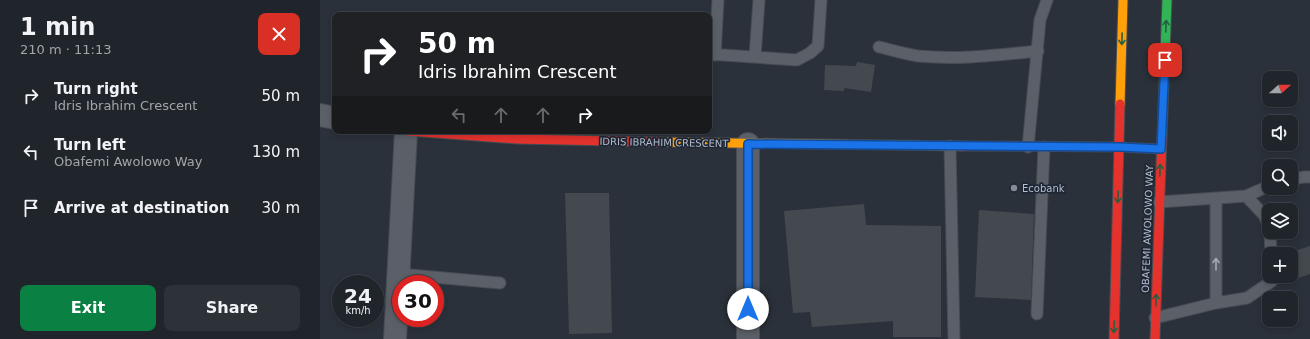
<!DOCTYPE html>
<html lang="en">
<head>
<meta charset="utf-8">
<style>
	body { margin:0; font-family:"DejaVu Sans",sans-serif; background:#2d3138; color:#f1f3f6; height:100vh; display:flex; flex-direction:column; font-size:15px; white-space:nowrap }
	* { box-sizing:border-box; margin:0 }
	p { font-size:13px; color:#a2a5a9 }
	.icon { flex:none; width:22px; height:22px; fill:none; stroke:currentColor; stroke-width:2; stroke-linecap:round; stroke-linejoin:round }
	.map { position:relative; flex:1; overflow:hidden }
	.side { display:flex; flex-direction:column; background:#20252c; width:320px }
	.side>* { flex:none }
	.hud { position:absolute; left:12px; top:12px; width:380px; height:122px; border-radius:8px; box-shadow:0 2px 6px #0003,0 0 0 1px #3d4248; background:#202124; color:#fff; overflow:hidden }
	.needle { width:26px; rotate:69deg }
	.controls { position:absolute; left:942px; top:71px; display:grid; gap:8px }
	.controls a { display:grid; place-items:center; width:36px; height:36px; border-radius:8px; background:#20252c; box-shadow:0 2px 6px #0003,0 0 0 1px #3d4248; font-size:20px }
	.speed { position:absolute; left:12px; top:275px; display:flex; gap:8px; font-size:20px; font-weight:700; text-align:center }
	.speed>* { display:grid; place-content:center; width:52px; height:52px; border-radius:50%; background:#20252c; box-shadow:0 2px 6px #0003,0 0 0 1px #3d4248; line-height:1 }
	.speed small { font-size:10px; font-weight:400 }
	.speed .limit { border:6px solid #d22; background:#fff; color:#111 }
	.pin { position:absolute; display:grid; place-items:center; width:34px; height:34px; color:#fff; margin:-17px; border-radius:8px; box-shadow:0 2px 6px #0006 }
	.me { position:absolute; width:44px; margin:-22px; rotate:0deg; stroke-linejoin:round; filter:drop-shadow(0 0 3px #0008) }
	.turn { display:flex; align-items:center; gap:14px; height:84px; padding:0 20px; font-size:18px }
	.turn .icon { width:52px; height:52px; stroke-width:2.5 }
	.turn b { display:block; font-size:28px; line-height:34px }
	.lanes { display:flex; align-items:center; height:38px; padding:0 20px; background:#0003; justify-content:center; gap:20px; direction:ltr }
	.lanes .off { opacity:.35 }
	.round { display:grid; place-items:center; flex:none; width:42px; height:42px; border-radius:8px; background:#2d3138 }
	.summary { display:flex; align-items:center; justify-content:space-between; height:68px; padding:0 20px }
	h1 { font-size:24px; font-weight:800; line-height:30px }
	.cta { display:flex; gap:8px; margin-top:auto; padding:8px 20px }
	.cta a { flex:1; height:46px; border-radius:8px; background:#0b8043; color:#fff; font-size:16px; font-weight:800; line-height:46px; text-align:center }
	.cta a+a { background:#2d3138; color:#f1f3f6 }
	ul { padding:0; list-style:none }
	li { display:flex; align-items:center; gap:12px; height:56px; padding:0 20px }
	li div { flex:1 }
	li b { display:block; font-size:15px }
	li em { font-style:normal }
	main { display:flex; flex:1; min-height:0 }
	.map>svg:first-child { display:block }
</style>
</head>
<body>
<main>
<section class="side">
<div class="summary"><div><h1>1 min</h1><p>210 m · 11:13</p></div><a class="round" style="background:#d93025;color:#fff"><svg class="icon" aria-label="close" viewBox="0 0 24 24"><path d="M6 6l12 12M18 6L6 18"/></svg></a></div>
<ul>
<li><svg class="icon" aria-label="right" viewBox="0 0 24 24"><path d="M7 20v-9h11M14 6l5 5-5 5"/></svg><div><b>Turn right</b><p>Idris Ibrahim Crescent</p></div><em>50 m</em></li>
<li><svg class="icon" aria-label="left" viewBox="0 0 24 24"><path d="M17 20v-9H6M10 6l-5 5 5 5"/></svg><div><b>Turn left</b><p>Obafemi Awolowo Way</p></div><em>130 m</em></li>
<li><svg class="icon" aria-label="arrive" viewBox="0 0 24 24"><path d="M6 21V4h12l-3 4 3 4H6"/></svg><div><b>Arrive at destination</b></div><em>30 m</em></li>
</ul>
<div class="cta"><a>Exit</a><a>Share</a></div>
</section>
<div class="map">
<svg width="990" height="339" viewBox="0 0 990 339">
	<rect width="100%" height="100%" fill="#2b313a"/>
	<path fill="#444950" d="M537,62L555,65L551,92L524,88V91L504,90L505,65L536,66Z
		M245,193H289L292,333L249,334Z
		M544,204L546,225L621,226V337H573V321L492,327L490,312L473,313L464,211Z
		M659,210L714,214L711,300L655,297Z
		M990,246V274L969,281L968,276H971V254H965Z"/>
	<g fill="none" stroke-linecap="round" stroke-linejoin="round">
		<defs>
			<path id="lane" d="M559,47C572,50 585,54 598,56C638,60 677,55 718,51
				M389,54L477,60L490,53L498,46L501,0
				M395,55L398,0
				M435,57L439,0
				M630,146L634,339
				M708,147L720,20L727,0
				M971,180L983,177H990
				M926,196L949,186
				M839,202L926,196L944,215L949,227
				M950,232L951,254
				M79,274L180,283
				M896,303V199
				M717,314L724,147
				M835,318L896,303L927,298L952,281V276"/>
			<path id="street" d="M0,115L15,118
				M75,339L86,131
				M428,339V144"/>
			<path id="fast" d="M842,136L847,0"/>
			<path id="slow" d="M800,104L803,0
				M340,142L641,146"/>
			<path id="jam" d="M88,131L197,139L340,142
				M641,146L800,147L841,149
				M794,339L800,104
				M835,339L842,136"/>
		</defs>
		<use href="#lane" stroke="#474c53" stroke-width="13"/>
		<use href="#street" stroke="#474c53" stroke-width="24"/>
		<use href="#fast" stroke="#474c53" stroke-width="11"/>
		<use href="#slow" stroke="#474c53" stroke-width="11"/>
		<use href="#jam" stroke="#474c53" stroke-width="11"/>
		<use href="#lane" stroke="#5b6068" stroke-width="11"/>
		<use href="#street" stroke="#5b6068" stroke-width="22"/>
		<use href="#fast" stroke="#30b455" stroke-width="9"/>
		<use href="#slow" stroke="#ff9f0a" stroke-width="9"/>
		<use href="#jam" stroke="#e5322d" stroke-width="9"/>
	</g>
	<defs><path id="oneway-shaft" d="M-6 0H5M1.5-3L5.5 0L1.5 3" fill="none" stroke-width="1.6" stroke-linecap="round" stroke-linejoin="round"/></defs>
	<g stroke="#255f42">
		<use href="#oneway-shaft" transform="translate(846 26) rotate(-88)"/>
		<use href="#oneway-shaft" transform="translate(802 39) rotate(91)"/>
		<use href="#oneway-shaft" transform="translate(840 170) rotate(-88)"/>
		<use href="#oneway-shaft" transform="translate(798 197) rotate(92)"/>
		<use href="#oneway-shaft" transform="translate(836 300) rotate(-88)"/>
		<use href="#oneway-shaft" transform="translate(794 327) rotate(92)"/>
	</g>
	<use stroke="#a4aab7" href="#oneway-shaft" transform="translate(896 264) rotate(-90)"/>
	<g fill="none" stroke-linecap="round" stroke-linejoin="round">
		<defs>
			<path id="route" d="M428,309V144L800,147L841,149L845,60"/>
		</defs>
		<use href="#route" stroke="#114b97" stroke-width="10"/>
		<use href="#route" stroke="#1a73e8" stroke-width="7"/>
	</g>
	<circle fill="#858c98" stroke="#1e2735" stroke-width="1.5" cx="694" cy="188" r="4"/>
	<g text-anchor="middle" stroke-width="3.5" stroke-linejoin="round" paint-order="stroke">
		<g font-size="10" fill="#b6bdcb" stroke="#1e2735">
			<text transform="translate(344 142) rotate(1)" y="4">IDRIS IBRAHIM CRESCENT</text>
			<text transform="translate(827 229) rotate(-88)" y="4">OBAFEMI AWOLOWO WAY</text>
		</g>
		<g font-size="10" fill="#b6bdcb" stroke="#1e2735" text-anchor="start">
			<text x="702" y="192">Ecobank</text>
		</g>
	</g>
</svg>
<div class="controls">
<a><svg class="needle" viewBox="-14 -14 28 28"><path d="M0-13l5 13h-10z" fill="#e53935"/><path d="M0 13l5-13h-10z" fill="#a2a5a9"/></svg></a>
<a><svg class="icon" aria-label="sound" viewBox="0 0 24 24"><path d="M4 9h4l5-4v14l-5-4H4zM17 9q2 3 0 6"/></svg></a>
<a><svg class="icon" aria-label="search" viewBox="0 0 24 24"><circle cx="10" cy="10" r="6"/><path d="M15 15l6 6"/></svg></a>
<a><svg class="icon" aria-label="layers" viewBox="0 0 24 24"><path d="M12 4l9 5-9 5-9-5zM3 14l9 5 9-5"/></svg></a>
<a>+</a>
<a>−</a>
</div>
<div class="speed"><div>24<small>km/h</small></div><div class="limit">30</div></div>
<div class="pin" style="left:845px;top:60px;background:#d93025"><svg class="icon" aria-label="arrive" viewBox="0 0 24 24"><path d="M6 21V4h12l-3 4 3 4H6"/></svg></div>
<svg class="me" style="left:428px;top:309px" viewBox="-20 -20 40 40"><circle r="19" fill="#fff"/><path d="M0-13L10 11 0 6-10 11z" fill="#1a73e8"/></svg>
<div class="hud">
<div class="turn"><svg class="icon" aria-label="right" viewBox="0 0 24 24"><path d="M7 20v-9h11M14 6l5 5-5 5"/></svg><div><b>50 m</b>Idris Ibrahim Crescent</div></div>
<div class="lanes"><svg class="icon off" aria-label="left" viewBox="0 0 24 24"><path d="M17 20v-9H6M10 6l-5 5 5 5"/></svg><svg class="icon off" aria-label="ahead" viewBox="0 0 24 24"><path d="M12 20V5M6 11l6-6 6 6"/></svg><svg class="icon off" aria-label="ahead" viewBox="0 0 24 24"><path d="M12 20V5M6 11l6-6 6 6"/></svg><svg class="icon" aria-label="right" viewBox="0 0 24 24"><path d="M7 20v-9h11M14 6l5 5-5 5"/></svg></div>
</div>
</div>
</main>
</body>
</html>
